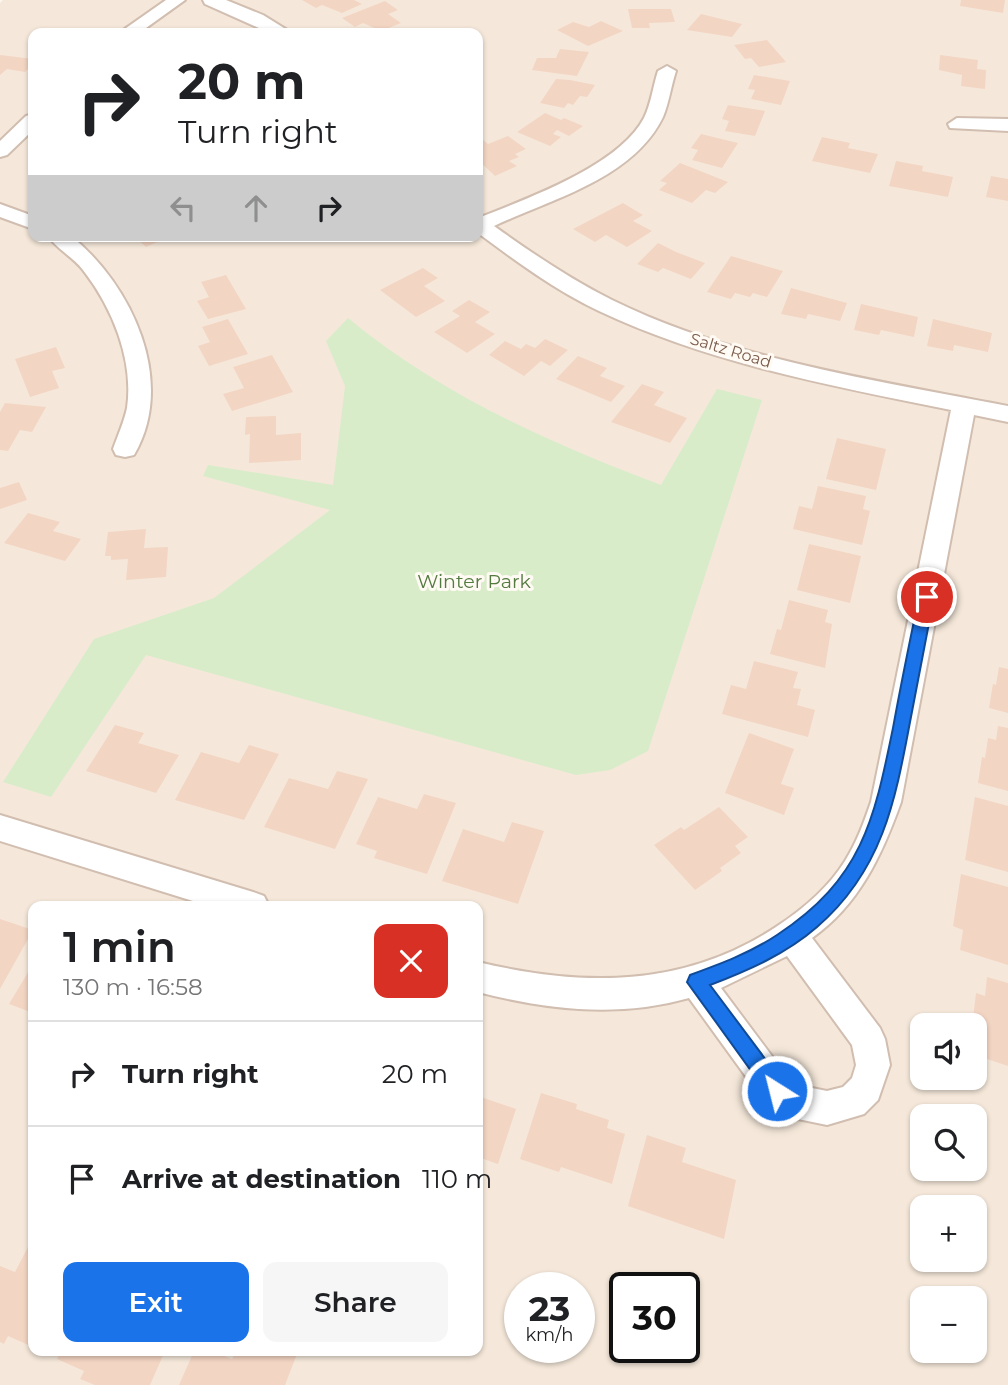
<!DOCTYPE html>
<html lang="en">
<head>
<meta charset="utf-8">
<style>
	body { margin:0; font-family:Montserrat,sans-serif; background:#f6f6f6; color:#202124; height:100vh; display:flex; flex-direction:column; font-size:26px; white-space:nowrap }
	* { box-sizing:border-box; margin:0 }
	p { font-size:23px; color:#757577 }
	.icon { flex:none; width:38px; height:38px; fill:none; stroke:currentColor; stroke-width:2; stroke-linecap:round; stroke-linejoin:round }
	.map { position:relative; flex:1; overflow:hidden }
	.panel { position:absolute; left:28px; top:901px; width:455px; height:455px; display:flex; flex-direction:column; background:#fff; border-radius:14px; box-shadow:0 2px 5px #0004 }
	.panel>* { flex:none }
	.guide { position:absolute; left:28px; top:28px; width:455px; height:214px; border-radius:14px; box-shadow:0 2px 5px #0004; background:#fff; color:#202124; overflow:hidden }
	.fabs { position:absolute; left:910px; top:1013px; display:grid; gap:14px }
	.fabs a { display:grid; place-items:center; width:77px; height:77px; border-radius:14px; background:#fff; box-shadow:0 2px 5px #0004; font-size:35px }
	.speed { position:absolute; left:504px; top:1272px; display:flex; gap:14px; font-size:35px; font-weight:700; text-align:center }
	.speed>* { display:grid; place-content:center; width:91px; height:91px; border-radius:50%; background:#fff; box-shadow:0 2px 5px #0004; line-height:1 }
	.speed small { font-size:18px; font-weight:400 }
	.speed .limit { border:4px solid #111; border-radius:10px; background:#fff; color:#111 }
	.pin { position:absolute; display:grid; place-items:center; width:60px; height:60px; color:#fff; margin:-30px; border:4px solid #fff; border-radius:50%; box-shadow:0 2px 7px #0007 }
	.me { position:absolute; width:77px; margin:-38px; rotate:324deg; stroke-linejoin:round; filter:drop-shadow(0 0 5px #0008) }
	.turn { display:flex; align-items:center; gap:24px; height:147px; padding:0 35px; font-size:32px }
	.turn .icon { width:91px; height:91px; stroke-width:2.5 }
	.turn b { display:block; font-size:49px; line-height:60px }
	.lanes { display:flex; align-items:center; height:66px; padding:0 35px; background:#0003; justify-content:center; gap:35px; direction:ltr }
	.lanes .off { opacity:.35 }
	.round { display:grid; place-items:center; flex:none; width:74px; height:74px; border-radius:14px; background:#f6f6f6 }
	.summary { display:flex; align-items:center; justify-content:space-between; height:119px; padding:0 35px }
	h1 { font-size:42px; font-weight:600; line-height:52px }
	.primary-button { display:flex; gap:14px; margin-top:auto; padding:14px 35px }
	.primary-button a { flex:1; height:80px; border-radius:14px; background:#1a73e8; color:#fff; font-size:28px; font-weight:600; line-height:80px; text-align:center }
	.primary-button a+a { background:#f6f6f6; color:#202124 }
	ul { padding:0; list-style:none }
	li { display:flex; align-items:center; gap:21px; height:105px; padding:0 35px; border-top:2px solid #e0e0e0 }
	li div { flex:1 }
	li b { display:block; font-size:26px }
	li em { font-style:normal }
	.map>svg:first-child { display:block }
</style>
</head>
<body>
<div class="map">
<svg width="1008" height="1385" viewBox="0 0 1008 1385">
	<rect width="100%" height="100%" fill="#fdf6ec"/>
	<path fill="#f5e8da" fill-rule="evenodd" d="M3,0H1008V1385H0V3ZM33,33H478V236H33ZM33,906H478V1351H33ZM922,1026H975V1078H922ZM922,1116H975V1169H922ZM922,1208H975V1260H922ZM520,1288H579V1348H520ZM625,1288H684V1348H625ZM922,1298H975V1351H922Z"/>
	<path fill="#d8ecc9" d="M348,318C441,395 550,443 661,485L717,389L762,400L648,751L610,770L576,775L146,655L51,797L3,782L94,639L214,598L330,510L203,476L208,465L333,485L345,386L326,341Z"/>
	<path fill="#f3d5c3" d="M302,0H354L362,4L342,13L322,5L316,8Z
		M961,0H1005L1003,13L960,6Z
		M385,1L398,10L388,14L401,23L381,31L363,23L355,27L342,18Z
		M628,9H671L675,22L649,23L650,28H632Z
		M701,14L742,24L732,37L687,30Z
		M601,21L623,31L588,46L557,30L573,22L589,27Z
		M767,40L786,62L759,67L751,58L745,59L734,45Z
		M560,49L589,52L577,76L532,70L537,58H556Z
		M0,55L33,59V64L25,72L7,69L0,75Z
		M940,55L978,60L977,69L986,70L985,89L961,86L962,75L939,70Z
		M754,75L790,81L781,105L751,99L755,90L748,89Z
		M556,79L570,80L595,85L587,97L580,96L573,105L568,103L564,108L540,103Z
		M728,105L765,111L755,136L725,131L729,121L722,119Z
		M545,113L561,120L564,118L583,126L569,136L557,130L553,134L561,137L550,146L517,132Z
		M701,134L738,143L722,168L692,160L698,150L691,148Z
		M508,136L526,149L515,154L519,157L509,161L517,166L495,176L478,160V141L482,139L488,144Z
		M822,137L850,143L848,148L878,154L870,173L812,161Z
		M896,161L923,166L922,171L953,177L948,197L889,186Z
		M680,163L728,182L715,193L706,190L692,203L659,190L667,183L660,181Z
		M991,176L1008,179V201L986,197Z
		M623,203L643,215L633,221L652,231L627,247L606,235L595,242L573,229Z
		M134,236H171L146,247Z
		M658,243L676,252L705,263L691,279L663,268L658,272L637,264Z
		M731,256L783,271L767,297L753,293L750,297L735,293L731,299L707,292Z
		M423,268L438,278L424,286L445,301L416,317L380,290Z
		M226,275L246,309L208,319L197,301L209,297L201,282Z
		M791,288L847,303L840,321L808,314L806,319L781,314Z
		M469,300L490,312L475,322L495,334L467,353L434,332L460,316L452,311Z
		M861,304L918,317L914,337L881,330L879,335L854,330Z
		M228,319L248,354L209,366L198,346L210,342L202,327Z
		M933,319L992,333L988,352L954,345L953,351L927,346Z
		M545,339L568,350L550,366L541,361L524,376L489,355L505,341L521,349L526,344L535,348Z
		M56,347L65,368L52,371L59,388L30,397L15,359Z
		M272,355L293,392L232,411L223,394L244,388L233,367Z
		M578,356L607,368L600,376L625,386L611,402L556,379Z
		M642,384L664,392L654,405L687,418L670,443L611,422Z
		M5,403L46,407L32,432L20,430L8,451L0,450V412Z
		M276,416V435L301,433V460L249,463L250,434L245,435L246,417Z
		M837,438L886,449L876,490L826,479Z
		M19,482L27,500L0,509V488Z
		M818,486L866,496L863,509L870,511L862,545L793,529L799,506L812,509Z
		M28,513L60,522L53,531L81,539L65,561L4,543Z
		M146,529L144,548L168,547L166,577L126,580L128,559L111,560V556H105L108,532Z
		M809,544L861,556L850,603L797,590Z
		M789,600L828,610L825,622L832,624L825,668L770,654L777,629L781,630Z
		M754,661L798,672L793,688L801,689L797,705L815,710L808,737L722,714L731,685L746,689Z
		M999,667L1008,669V713L989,708L993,684L996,685Z
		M115,725L144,733L138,743L179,755L156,793L86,771Z
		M998,726L1008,728V791L978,783L982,757L985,758L988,738L996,740Z
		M749,733L794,749L781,784L794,788L784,815L725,793Z
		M249,745L279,754L244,820L175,800L201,752L239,763Z
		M337,771L368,779L335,849L264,827L289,778L328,789Z
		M424,794L456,803L427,874L374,858L377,851L356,844L378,797L417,809Z
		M975,797L1008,806V872L965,860Z
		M719,807L748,837L735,846L741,853L720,868L722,871L695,890L654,845L681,827L684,830Z
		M512,822L544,831L518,904L442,881L463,829L504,842Z
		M961,874L1008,887V965L960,950L963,930L953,926Z
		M0,919L33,930L0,989Z
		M33,964V1013L9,1004Z
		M987,977L1008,983V1066L975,1055V1026H968L969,1017L973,1019L976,993L985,996Z
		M541,1093L577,1104L576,1109L609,1120L607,1128L625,1134L612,1184L561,1167L559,1172L520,1159Z
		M478,1096L516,1109L498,1164L478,1157Z
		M647,1135L686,1148L682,1162L736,1180L724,1239L628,1206Z
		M28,1247L33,1249V1347L8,1336L4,1344L0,1342V1266L15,1272Z
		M61,1351H165L150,1385H95L80,1379L84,1371L57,1359Z
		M194,1351H212L232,1359L236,1351H290L297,1354L285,1385H179Z"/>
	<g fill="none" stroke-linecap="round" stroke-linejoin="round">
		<defs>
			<path id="minor" d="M166,0H185L139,33H119Z
				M203,0H226L263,15L292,33H270L205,4Z
				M667,66L676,71C671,86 669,103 663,117C633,179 551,199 494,226C532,253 570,279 612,300C734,360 876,380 1008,406V422L974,415L901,802C882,855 859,905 812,938L880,1028L885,1039L890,1065L878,1100L864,1114L827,1125L798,1119L765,1103L689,998C619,1018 547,1010 478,992V962C583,987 683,988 776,927C802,910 829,887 845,861C857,842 864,822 871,802L951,410C832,386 709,363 599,311C555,290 517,262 478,233V218C526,199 619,166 644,118C651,104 653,86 658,71ZM787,956L852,1045L856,1065L852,1078L843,1087L827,1091L802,1086L789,1079L721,988Z
				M33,114V130L7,155L0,157V141L26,116Z
				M957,118L1008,119V131L950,128L948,124Z
				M0,204L33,216V229L0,217Z
				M48,236H71C132,285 177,382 134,455L125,457L116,455L113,449C118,435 124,422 127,408C134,360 112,307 83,270C73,257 57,249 48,236Z
				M0,815L253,892L264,896L269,906H209L0,841Z"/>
		</defs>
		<use href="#minor" stroke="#d1beb0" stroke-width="4"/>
		<use href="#minor" fill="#fff" fill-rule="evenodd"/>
	</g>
	<path fill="#1a73e8" stroke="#114b97" stroke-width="2" d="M927,591L934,597C926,639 918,680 910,722C895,802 882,871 817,927C786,954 749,970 710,985L784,1084L787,1091L784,1097L777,1100L770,1097L687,982L690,975C720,964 750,953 777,935C862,879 874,821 893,728C901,684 910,640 919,597Z"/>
	<g text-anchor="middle" stroke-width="6" stroke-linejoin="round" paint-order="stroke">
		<g font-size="16" fill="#7a5c4d" stroke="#fffaf3">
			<text transform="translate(731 350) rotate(17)" y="6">Saltz Road</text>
		</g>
		<g font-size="19" fill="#537a41" stroke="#fffaf3">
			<text x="474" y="588">Winter Park</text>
		</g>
	</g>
</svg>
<div class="fabs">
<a><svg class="icon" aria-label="sound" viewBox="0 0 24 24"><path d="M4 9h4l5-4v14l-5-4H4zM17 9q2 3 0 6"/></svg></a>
<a><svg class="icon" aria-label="search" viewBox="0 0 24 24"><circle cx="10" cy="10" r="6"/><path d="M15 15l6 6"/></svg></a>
<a>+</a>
<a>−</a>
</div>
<div class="speed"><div>23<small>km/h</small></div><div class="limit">30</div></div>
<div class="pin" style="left:927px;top:597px;background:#d93025"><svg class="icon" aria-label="arrive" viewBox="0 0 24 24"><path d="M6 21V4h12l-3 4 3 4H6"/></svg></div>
<svg class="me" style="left:777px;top:1091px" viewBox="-20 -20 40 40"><circle r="17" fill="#1a73e8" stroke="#fff" stroke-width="3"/><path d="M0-11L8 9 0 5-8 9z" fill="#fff"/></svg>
<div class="guide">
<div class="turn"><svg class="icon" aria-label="right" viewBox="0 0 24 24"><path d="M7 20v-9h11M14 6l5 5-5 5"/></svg><div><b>20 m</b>Turn right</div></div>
<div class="lanes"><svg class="icon off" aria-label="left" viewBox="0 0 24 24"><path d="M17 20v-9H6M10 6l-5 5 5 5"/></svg><svg class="icon off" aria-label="ahead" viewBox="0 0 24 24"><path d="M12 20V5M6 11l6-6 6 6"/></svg><svg class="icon" aria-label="right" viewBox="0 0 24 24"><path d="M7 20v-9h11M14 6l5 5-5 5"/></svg></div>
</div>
<section class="panel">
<div class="summary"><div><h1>1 min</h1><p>130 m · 16:58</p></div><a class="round" style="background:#d93025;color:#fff"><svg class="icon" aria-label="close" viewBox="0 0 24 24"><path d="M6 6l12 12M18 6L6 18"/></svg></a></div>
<ul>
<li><svg class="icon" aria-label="right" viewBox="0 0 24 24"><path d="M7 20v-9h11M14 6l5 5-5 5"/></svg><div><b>Turn right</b></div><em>20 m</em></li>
<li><svg class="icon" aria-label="arrive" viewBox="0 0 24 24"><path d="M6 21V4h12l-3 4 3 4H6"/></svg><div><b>Arrive at destination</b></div><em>110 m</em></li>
</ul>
<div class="primary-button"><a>Exit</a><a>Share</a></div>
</section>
</div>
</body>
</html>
